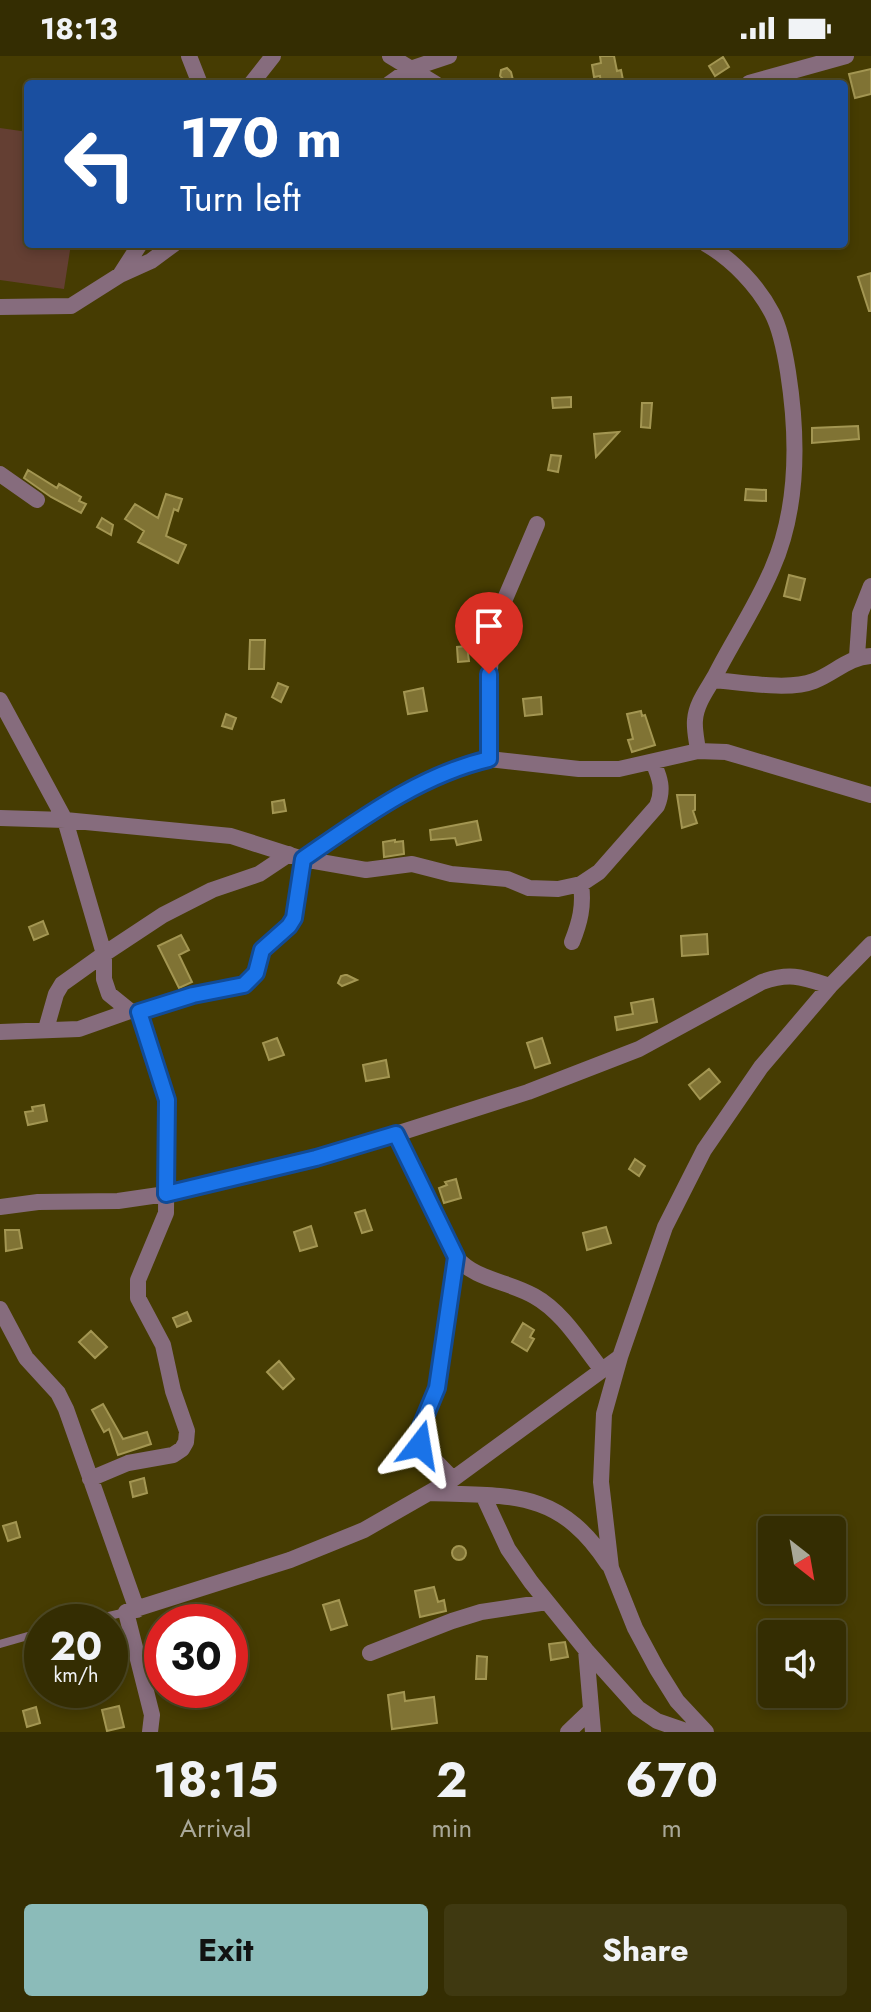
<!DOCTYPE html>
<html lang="en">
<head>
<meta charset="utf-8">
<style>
	body { margin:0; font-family:Jost,sans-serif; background:#3f3911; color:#f1f3f6; height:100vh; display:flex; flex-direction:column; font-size:30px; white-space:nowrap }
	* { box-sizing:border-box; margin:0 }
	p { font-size:26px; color:#a9a899 }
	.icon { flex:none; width:44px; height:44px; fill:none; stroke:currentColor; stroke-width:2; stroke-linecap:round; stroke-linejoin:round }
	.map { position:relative; height:1676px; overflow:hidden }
	.side { display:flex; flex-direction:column; background:#342d02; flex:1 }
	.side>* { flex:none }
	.top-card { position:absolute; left:24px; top:24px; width:824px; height:168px; border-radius:8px; box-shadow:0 4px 12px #0003,0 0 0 2px #4e4924; background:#1a4fa0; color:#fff; overflow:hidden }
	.needle { width:52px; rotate:149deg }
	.buttons { position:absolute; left:758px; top:1460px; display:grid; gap:16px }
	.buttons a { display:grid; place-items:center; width:88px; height:88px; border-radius:8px; background:#342d02; box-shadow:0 4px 12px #0003,0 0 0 2px #4e4924; font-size:40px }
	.speed { position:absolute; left:24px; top:1548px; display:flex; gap:16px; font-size:40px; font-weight:700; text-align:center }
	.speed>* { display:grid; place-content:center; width:104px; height:104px; border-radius:50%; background:#342d02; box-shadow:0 4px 12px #0003,0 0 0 2px #4e4924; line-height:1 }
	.speed small { font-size:20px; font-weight:400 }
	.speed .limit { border:12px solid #d22; background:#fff; color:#111 }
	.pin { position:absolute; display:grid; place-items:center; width:68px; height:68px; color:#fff; margin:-82px -34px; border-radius:50% 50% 50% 0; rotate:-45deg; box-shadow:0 0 8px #0007 }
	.pin .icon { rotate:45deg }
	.me { position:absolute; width:88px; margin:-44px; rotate:14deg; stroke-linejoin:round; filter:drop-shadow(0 0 6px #0008) }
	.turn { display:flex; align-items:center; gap:28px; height:168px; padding:0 24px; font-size:36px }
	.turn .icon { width:104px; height:104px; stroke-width:2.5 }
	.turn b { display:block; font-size:56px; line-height:68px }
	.eta { display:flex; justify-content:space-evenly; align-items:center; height:136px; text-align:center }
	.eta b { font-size:48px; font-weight:700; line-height:56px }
	.cta { display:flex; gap:16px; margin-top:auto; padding:16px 24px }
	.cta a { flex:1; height:92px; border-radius:8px; background:#8bbbb9; color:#111; font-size:32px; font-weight:700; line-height:92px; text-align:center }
	.cta a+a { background:#3f3911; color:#f1f3f6 }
	.status { display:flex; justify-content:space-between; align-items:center; height:56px; padding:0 40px; background:#342d02; direction:ltr }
	.status svg { height:22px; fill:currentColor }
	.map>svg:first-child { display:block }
</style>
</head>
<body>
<div class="status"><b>18:13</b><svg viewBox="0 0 49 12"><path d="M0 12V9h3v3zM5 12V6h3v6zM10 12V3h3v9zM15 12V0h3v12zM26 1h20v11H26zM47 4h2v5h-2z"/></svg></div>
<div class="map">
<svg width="871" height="1676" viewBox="0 0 871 1676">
	<rect width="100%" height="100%" fill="#463c02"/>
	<path fill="#643f33" d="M0,72L28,76V188H71L64,233L0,224Z"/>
	<path fill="#807334" stroke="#a39652" stroke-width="2" d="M600,0H614L617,15L621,14L623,24L619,25L620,28H601L600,20L594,21L592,9L601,7Z
		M723,1L729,11L715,20L709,10Z
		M507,12L511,16L514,28H508L500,20L501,14Z
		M871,13V38L855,42L849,18Z
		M871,217V255H869L858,221Z
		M571,341V351L553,352L552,342Z
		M642,347H652L650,372L641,371Z
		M858,370L859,383L812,387V372Z
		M619,376L596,401L594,378Z
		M551,399L561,400L558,416L548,414Z
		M28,414L57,432L59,428L81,441L79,445L86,448L81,457L51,441L24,422Z
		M746,433L766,434V445L745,444Z
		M166,438L182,443L178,455L174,453L166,480L186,489L178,507L138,486L144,475L125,463L135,448L158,462Z
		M102,462L113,469L111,479L97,471Z
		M789,519L805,523L800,544L784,540Z
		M250,584H265L264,613H249Z
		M467,590L469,605L458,606L457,591Z
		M278,627L288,631L281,646L272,641Z
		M423,632L427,655L408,658L404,636Z
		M541,641L542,658L525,660L523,643Z
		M641,655L642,660L645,659L655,689L632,696L628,684L633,683L627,658Z
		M226,658L236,662L232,673L222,670Z
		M677,739H695V754L693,755L697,767L682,772Z
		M284,744L286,755L273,757L272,746Z
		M477,765L481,784L457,789L455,782L431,784L430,774Z
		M395,784V786L403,785L404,798L384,801L383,786Z
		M43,865L48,878L34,884L29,871Z
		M707,878L708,898L682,900L681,880Z
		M181,879L189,894L179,899L192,926L179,932L158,890Z
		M345,919H347L357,924L342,930L338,927L341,920Z
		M653,943L657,966L617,974L615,961L633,958L631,947Z
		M277,982L284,999L269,1004L263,987Z
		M542,982L550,1007L535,1012L527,987Z
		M386,1004L389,1021L366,1025L363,1009Z
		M709,1013L720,1026L700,1043L689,1029Z
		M44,1049L47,1065L28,1069L25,1056L33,1055L32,1051Z
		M635,1103L645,1110L639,1120L629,1113Z
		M456,1123L461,1142L444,1147L439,1132L447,1129L445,1126Z
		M365,1154L372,1174L362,1177L355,1157Z
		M311,1170L317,1190L300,1195L294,1176Z
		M606,1171L611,1187L587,1194L583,1177Z
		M5,1174H19L22,1192L6,1195Z
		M187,1256L191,1265L177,1271L173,1262Z
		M523,1267L534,1274L530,1281L534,1283L527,1295L512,1286Z
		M91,1275L107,1291L95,1302L79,1286Z
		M279,1305L294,1323L283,1333L267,1316Z
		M103,1348L123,1383L147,1376L151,1388L118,1399L109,1373L104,1376L92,1354Z
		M144,1422L147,1437L133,1441L130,1426Z
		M16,1466L20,1481L8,1485L3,1470Z
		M452 1497a7 7 0 1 1 14 0a7 7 0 1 1-14 0Z
		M434,1531L438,1546L444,1544L446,1555L420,1561L415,1535Z
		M339,1544L347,1569L331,1574L323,1549Z
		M565,1586L568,1601L551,1604L549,1588Z
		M477,1600L487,1601L486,1623H476Z
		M404,1636L405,1645L434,1641L437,1667L392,1673L388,1639Z
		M119,1650L124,1671L107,1675L102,1654Z
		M36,1651L40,1667L27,1671L23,1655Z"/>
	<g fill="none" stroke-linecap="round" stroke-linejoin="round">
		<path stroke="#866c7d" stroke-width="8" d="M83,1566L126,1556
			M0,1588L42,1576"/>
		<path stroke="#866c7d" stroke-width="16" d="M189,0L200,28
			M390,0L436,28
			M749,27L846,0
			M251,28L273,0
			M389,28L410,13L449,0
			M120,219L140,188
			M0,251L71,250L120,219L151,205L174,188
			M0,418L37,444
			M857,600L860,558L871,530
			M713,624C740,626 789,635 814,625C835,617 848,601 871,600
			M0,644L65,764L104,898V923L109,938L130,955
			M698,695C697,685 694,674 695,664C696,648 707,634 715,620C733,584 756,551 772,513C799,452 798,380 788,316C785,297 781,274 772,257C758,230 733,204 706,188
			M489,703L488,642L493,571L537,468
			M0,762L65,764L231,780L303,803L366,814L412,808L451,818L507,823L529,832L558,833L581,828L599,816L657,750C664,733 660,722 653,706
			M572,886C580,866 584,850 581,828
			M46,973L56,938L62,928L104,898L163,859L212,834L259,818L289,798
			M0,976L79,973L130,955L139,956L193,939L244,929L256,917L262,894L289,870L294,862L303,803L375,754L436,721L467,708L489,703L579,713H619L698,695L726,696L871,739
			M396,1078L456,1201C475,1224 508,1225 534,1240C563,1256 582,1289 602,1314
			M0,1151L38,1146L118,1145L166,1138L316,1102L396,1078L528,1036L639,993L762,926C790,916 802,921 830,930
			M0,1253L26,1302L58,1337L66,1353L137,1554
			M90,1423L128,1407L173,1399L182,1393L186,1386L187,1375L173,1335L163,1289L138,1242V1224L166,1157L167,1044L139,956
			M453,1423L420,1389L417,1380L437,1332L456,1201
			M430,1437C511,1440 559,1433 608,1508
			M483,1439L508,1493L531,1526L586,1594L638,1652L657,1665L689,1676
			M586,1594L593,1676
			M370,1597L452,1565L481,1556L547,1546
			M150,1676L152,1659L126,1556L290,1504L364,1474L453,1423L620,1301
			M568,1676L591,1654
			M706,1676L677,1645L657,1613L635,1572L611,1512L601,1426L604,1358L620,1301L665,1171L704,1094L761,1011L830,930L871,888"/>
	</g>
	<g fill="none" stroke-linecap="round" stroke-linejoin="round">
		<defs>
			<path id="route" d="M420,1389L417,1380L437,1332L456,1201L396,1078L316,1102L166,1138L167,1044L139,956L193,939L244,929L256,917L262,894L289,870L294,862L303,803C361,763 420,719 489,703V618"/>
		</defs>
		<use href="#route" stroke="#114b97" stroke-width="20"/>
		<use href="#route" stroke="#1a73e8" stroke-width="14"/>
	</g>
</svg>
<div class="buttons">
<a><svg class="needle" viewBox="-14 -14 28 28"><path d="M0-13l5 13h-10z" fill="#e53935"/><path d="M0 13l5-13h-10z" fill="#a9a899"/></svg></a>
<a><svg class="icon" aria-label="sound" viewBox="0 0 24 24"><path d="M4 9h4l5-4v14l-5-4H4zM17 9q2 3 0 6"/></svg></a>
</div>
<div class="speed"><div>20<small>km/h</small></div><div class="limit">30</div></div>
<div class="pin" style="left:489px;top:618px;background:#d93025"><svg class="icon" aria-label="arrive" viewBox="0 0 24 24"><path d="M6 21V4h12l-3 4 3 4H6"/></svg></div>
<svg class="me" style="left:420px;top:1389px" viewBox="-20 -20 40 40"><path d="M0-17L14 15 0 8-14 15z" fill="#1a73e8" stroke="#fff" stroke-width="4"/></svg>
<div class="top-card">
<div class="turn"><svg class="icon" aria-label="left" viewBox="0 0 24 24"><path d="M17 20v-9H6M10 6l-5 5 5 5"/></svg><div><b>170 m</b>Turn left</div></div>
</div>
</div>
<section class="side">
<div class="eta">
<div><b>18:15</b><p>Arrival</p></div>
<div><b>2</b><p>min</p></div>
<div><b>670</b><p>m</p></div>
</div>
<div class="cta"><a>Exit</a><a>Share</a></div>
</section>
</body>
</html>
